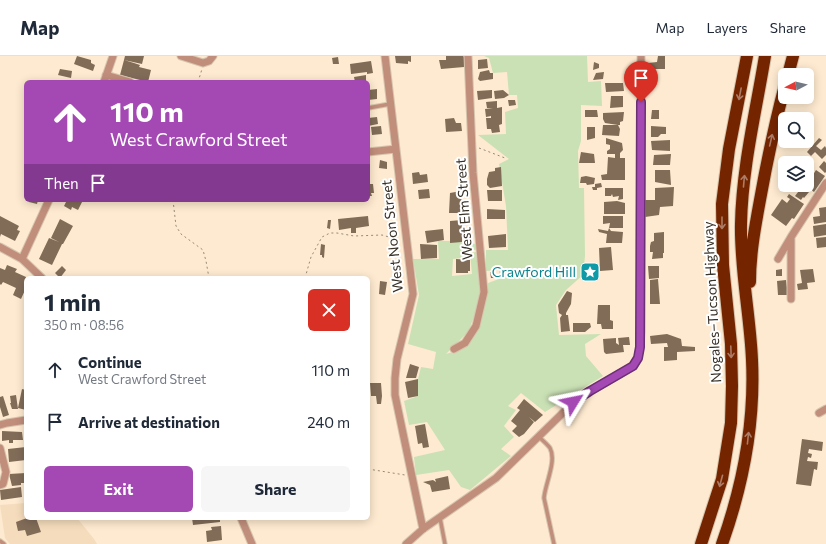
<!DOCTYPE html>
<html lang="en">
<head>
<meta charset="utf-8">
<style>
	body { margin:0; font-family:Commissioner,sans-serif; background:#f6f6f7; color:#1f2937; height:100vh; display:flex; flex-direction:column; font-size:15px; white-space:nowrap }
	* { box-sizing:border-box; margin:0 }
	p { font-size:13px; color:#747a83 }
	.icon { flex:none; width:22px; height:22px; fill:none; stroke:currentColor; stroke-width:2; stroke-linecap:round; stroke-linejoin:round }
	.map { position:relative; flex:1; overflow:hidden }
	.drawer { position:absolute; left:24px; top:220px; width:346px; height:244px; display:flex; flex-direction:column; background:#fff; border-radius:6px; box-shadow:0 2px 10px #0003 }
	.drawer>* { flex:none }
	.hud { position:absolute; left:24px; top:24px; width:346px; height:122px; border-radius:6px; box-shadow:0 2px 10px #0003; background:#a448b3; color:#fff; overflow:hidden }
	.needle { width:26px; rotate:263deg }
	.fabs { position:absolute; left:778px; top:12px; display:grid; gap:8px }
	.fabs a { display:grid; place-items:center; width:36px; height:36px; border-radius:6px; background:#fff; box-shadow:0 2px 10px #0003; font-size:20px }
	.pin { position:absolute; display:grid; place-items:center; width:34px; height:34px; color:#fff; margin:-41px -17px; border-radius:50% 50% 50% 0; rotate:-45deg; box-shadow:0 0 4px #0007 }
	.pin .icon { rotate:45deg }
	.me { position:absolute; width:44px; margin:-22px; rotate:55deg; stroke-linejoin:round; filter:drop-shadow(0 0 3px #0008) }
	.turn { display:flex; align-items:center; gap:14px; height:84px; padding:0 20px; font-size:18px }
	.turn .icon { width:52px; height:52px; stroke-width:2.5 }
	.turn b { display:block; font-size:28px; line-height:34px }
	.then { display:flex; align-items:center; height:38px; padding:0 20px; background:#0003; gap:8px; font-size:15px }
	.round { display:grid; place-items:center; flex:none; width:42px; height:42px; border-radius:6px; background:#f6f6f7 }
	.summary { display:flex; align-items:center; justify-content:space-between; height:68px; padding:0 20px }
	h1 { font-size:24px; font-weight:700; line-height:30px }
	.button { display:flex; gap:8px; margin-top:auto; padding:8px 20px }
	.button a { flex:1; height:46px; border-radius:6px; background:#a448b3; color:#fff; font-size:16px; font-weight:700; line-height:46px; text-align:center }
	.button a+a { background:#f6f6f7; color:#1f2937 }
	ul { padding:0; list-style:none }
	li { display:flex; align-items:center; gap:12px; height:52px; padding:0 20px }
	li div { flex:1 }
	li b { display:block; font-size:15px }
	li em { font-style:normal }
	header { display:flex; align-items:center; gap:24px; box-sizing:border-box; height:56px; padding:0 20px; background:#fff; border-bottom:1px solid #e0e1e3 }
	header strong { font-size:19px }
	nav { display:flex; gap:22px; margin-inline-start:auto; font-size:14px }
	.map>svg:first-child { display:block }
</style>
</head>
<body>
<header>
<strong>Map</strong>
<nav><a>Map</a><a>Layers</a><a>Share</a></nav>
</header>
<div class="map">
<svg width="826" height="488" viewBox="0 0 826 488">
	<rect width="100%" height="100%" fill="#feead0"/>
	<path fill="#f5dcbc" d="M26,447V462H77L94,483L97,488H10L5,482L0,449Z"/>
	<path fill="#cae1b5" d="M484,0H587L588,26L601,25L602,50L581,49V85L578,95L579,132H584L585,200L583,219L566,234L556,249L559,279L601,278L585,288L586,300L603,320L545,356L521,337L508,350L516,354L504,370L514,381L501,393L511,400L470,434L461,431L449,414L416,419L414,401L445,394L427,366L409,369L404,345L418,340V323L421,311L433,313L436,296L408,288L419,239L413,203H439L438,185H449L477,188L478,193L465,196L468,201L453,203L452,220L472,218L470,197L476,196L481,236L476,256L468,276L446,298C452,296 458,294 463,291C483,281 485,246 488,227L499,223V214L486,215V194H508L506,150L499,108L509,103L478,79L506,78L505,56L518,52L517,39H509L507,16L493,17L489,2Z"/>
	<path fill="#816c58" d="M77,0L91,4V7L95,9L93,15L74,8Z
		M125,0H144L142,8L124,4Z
		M395,0H411V6L408,5V8L396,7Z
		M446,0H463L466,2L464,11L441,13L439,4H446Z
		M658,0H665V13H649L648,7L657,6Z
		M338,1L339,8H333L332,2Z
		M487,3L488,12L478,13V4Z
		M124,4L134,7L140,9L139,11L151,14L148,26L120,19Z
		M371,5L373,17L367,18V16L351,18L350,8Z
		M594,6L599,8V12L593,14Z
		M60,13L72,15L71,22L58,19Z
		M489,14L490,17H493V23L480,25L478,23L480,16Z
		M604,16L603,23L593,24L596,17Z
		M366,19V26H355L354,21Z
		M605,27H623L624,35L606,36Z
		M377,33V43L368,44V34Z
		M492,34V42L478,44L477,35Z
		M503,34L509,39L504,42L495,43L494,35Z
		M611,40H623V51L610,52Z
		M508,44H515L516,49L509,50Z
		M497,45V52L502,51V68L499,69L500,76L492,77L491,73H487L486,62H491V60L486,61L485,53L493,52H487L486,46Z
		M585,54H597L598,61H585Z
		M652,54H659V63H651Z
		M624,56L623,65L620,66V69H618L620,73L619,80L602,79L603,69H618L605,67L603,63V57Z
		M377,61L378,68L368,70V62Z
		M454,62L456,67H461L462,75L446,76L445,63Z
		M381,70L382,78L372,79L371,71Z
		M651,70L666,71V78H661L658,81H651Z
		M587,71H595V82L587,84Z
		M606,82L622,87L623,94L620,97V102H625V124H602L601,119L607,118L608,101L615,102V98H607V95L610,93V89L606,88Z
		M819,82L822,84L816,90L821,94L825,90L826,92V99L822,103L815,96L811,100L807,96Z
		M670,84V95L652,94L651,85Z
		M581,96L594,98L595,107H579Z
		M671,98L670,109H653L654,99Z
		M380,104L387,106V113L379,112Z
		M824,105L826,107V116L825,117L819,111Z
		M501,111L502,130L490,132L487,129V123L489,116L495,115V112Z
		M655,114H670L671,129L655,126Z
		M816,114L825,120L814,136L806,130Z
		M419,116L420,119L427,118L428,126L413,128L412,117Z
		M586,120L595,122L594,128L587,129L586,127H580L581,121Z
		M601,127L602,131L597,132V134H593L592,131H595V128Z
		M368,128H373L374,137H371L372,140H368Z
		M674,131L673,150L660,151L659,159L645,161V144H655V132Z
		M802,131L809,136L804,142L803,141L801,144L795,140Z
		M605,132H623V143L618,144L619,140L613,141L612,138L611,140H605Z
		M429,133L430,142L419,143L418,134Z
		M487,134H502V145H488Z
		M461,135L462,157H449L450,137Z
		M789,138L804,148L794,163L792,162L786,170L771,159L782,143L787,147L790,143L787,141Z
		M29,144H38L37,148L29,146Z
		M67,144H83L78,154L72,151L71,154L64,150Z
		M617,145L625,147V158H604V146Z
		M826,151V166L814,168L813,161L820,160L819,152Z
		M487,153L505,154V163H487Z
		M0,160L19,170L17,174L20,175L15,185L1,178L0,181Z
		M368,160L369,170L356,172V177H351V172L339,174L338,163Z
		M603,160H623V172H609L610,167L603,168Z
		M60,163L73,170L63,188H62L52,209L39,203L49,182L59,186L51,182Z
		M328,164H331L330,173L327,172Z
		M462,164V186L450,187V165Z
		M826,168V179L814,181L813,170Z
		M609,172L611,175L623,176L622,187H606L607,178L599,176L598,173L608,175Z
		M443,173L444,184L427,187L425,175Z
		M664,176V197H663V202L652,203L653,196H650V190L651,186L654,185V177Z
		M506,178V191L489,192L488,180Z
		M826,181V191L817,192L816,182Z
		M321,188L325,189L324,202L322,201V199H320Z
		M420,188L437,189V202L421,203Z
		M611,191L613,214L600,215L599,192Z
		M456,203L470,204V215H468V217H456Z
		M7,209L17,213L15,216L26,221V232L21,243L13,239L16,232L3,226L1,229L0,228V212L5,214Z
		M62,210L66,214L60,222L55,217Z
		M648,210H659V222L649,223Z
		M782,213V220H776V214Z
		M813,213L815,226L807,227L808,233L798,234L797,228L802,227L800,214Z
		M490,216H495V222H491Z
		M658,223L660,248H650V224Z
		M786,224L788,239H778L777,225Z
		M380,225L387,226L385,239L379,238Z
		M567,235L572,237L571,248L566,257V259H568L570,275L561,276L560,262L562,259L559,257L558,249Z
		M598,249H610V264L613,265V273H602L601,268H597Z
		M573,267H590L591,271L585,276H573Z
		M667,278L681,283L682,290L695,291V295L677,296V304L664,305V291H668L667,287L651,288L650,280Z
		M629,281L630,289H623L624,296L606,298L604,296L603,283L616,282V287L619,289L618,282Z
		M410,308L419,311L416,322H406Z
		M418,323V340L408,342L405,326Z
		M370,327H381L382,340L381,348H377L376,340H371Z
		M22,333L26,334V354L18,352Z
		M16,339L18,353H12L10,347H11L10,340Z
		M3,340L9,359L3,361L0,351V341Z
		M524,343L543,359L535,366L529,361L534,366L524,378L519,381L512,375L517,370L511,365L520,354L517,352Z
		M425,368L429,391L423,392L422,387L418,388L415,370Z
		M2,375L22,376L23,384H13V387H9V384L2,385Z
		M802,383L823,386L822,395L809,393L808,397L812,398L811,402L808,401L807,405L818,406L817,414L814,413L811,430L796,428Z
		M26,391V404L9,406L8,393Z
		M26,417V427H21V429L12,430L9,418Z
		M448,420L450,433L432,436L430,429L423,426L433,424L436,426L435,423Z
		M21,431L22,441L1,444L0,434Z
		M27,462H36L41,476L27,480L25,474L18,475L16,466Z
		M192,462H220V466L193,469Z
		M221,470L222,484L207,486L206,475L212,474L211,471Z"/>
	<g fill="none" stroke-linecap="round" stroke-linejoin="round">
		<defs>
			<path id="lane" d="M368,52L390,48
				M539,381C542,384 547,388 550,392C557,405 545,428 544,442L554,488
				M440,462L445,488
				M0,485L4,488"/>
			<path id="street" d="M181,0L203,7L209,5L213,0
				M385,0L413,238L397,303L395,322V339L423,473
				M106,19L130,26
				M104,26L113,0
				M368,96L396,93
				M0,191L22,203L42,222
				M22,203L49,144
				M778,203L791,181L826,127
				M791,243V181
				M454,293L465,287L476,270L484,236L473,117L468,0
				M819,357L826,353
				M0,369L7,367L26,364
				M0,392L6,416L3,428L0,429
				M241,462L252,488
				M406,488L423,473L496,422L573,347L590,335L633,310L638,302L640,291L641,276V0"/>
			<path id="highway" d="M788,19L793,0
				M750,226C750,198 755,171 760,144C767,105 775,67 785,29
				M701,488L722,423L731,367L732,330L731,288L723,209L722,148L729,93L747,0
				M722,488C743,429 755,367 752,304C750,258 740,213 741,168C742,112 756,55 765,0"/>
		</defs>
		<use href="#lane" stroke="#d7c5ae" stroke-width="5.5"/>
		<use href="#street" stroke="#d7c5ae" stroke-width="9"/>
		<use href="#highway" stroke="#d7c5ae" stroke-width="14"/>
		<path stroke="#968977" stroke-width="1" stroke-dasharray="2 3" stroke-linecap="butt" d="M198,26L202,13
			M479,92L505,102
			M173,144L176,170L181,178L203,194L206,205L209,222
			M305,222L311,201L322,181L330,177H337L354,180L382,179L389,181H399
			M368,413L405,419"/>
		<use href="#lane" stroke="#c18e7c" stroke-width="3.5"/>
		<use href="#street" stroke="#c18e7c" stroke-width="7"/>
		<use href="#highway" stroke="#742500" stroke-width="12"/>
	</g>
	<defs><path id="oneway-shaft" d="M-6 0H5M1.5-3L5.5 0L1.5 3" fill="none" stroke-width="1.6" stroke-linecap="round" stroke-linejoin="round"/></defs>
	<g stroke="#ac7c66">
		<use href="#oneway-shaft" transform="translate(740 38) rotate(101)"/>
		<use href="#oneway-shaft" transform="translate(771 84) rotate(-77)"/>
		<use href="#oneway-shaft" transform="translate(744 125) rotate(-85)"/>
		<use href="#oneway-shaft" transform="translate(722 167) rotate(90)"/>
		<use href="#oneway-shaft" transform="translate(731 296) rotate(88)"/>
		<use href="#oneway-shaft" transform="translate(748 382) rotate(-84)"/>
		<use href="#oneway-shaft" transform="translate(721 425) rotate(105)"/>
	</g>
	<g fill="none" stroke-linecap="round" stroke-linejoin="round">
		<defs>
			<path id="route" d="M573,346L590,335L633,310L638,302L640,291L641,46"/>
		</defs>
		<use href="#route" stroke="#6b2f74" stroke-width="10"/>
		<use href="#route" stroke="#a448b3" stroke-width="7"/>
	</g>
	<defs>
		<symbol id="sight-square" viewBox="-11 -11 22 22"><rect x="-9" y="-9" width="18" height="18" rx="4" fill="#0f9aa8" stroke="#fff"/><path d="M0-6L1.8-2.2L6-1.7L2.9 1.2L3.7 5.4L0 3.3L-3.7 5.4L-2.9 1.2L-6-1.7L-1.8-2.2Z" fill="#fff"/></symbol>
	</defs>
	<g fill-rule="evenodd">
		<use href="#sight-square" x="579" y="205" width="22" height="22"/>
	</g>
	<g text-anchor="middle" stroke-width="4" stroke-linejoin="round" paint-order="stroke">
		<g font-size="14" fill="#393228" stroke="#fff">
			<text transform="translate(464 153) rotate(-94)" y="5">West Elm Street</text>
			<text transform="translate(392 180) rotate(-96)" y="5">West Noon Street</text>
			<text transform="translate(712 246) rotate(-93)" y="5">Nogales–Tucson Highway</text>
		</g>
		<g font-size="14" fill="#0d838f" stroke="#fff" text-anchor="end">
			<text x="576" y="221">Crawford Hill</text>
		</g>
	</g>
</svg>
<div class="fabs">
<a><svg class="needle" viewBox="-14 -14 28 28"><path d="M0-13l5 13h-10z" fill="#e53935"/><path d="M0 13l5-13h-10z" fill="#747a83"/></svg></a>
<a><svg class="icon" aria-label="search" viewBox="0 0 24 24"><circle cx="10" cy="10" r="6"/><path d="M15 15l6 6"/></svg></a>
<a><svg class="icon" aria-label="layers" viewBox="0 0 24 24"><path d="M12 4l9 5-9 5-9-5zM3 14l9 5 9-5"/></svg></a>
</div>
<div class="pin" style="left:641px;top:46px;background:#d93025"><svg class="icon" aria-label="arrive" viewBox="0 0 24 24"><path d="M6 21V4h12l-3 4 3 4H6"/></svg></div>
<svg class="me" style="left:573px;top:346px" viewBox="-20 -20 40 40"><path d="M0-17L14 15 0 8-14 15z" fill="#a448b3" stroke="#fff" stroke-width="4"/></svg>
<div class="hud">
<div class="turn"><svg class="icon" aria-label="ahead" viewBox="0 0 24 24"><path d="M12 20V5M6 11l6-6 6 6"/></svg><div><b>110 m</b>West Crawford Street</div></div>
<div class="then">Then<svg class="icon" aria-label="arrive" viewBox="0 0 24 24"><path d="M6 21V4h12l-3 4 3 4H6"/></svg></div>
</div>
<section class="drawer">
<div class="summary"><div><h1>1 min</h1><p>350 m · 08:56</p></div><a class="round" style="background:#d93025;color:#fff"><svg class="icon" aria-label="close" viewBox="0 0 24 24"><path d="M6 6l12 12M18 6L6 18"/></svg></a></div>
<ul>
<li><svg class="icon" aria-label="ahead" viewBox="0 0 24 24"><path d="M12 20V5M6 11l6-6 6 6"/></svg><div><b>Continue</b><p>West Crawford Street</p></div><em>110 m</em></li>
<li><svg class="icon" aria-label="arrive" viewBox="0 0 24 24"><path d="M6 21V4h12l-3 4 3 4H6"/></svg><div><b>Arrive at destination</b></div><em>240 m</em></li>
</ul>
<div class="button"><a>Exit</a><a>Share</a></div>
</section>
</div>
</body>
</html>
